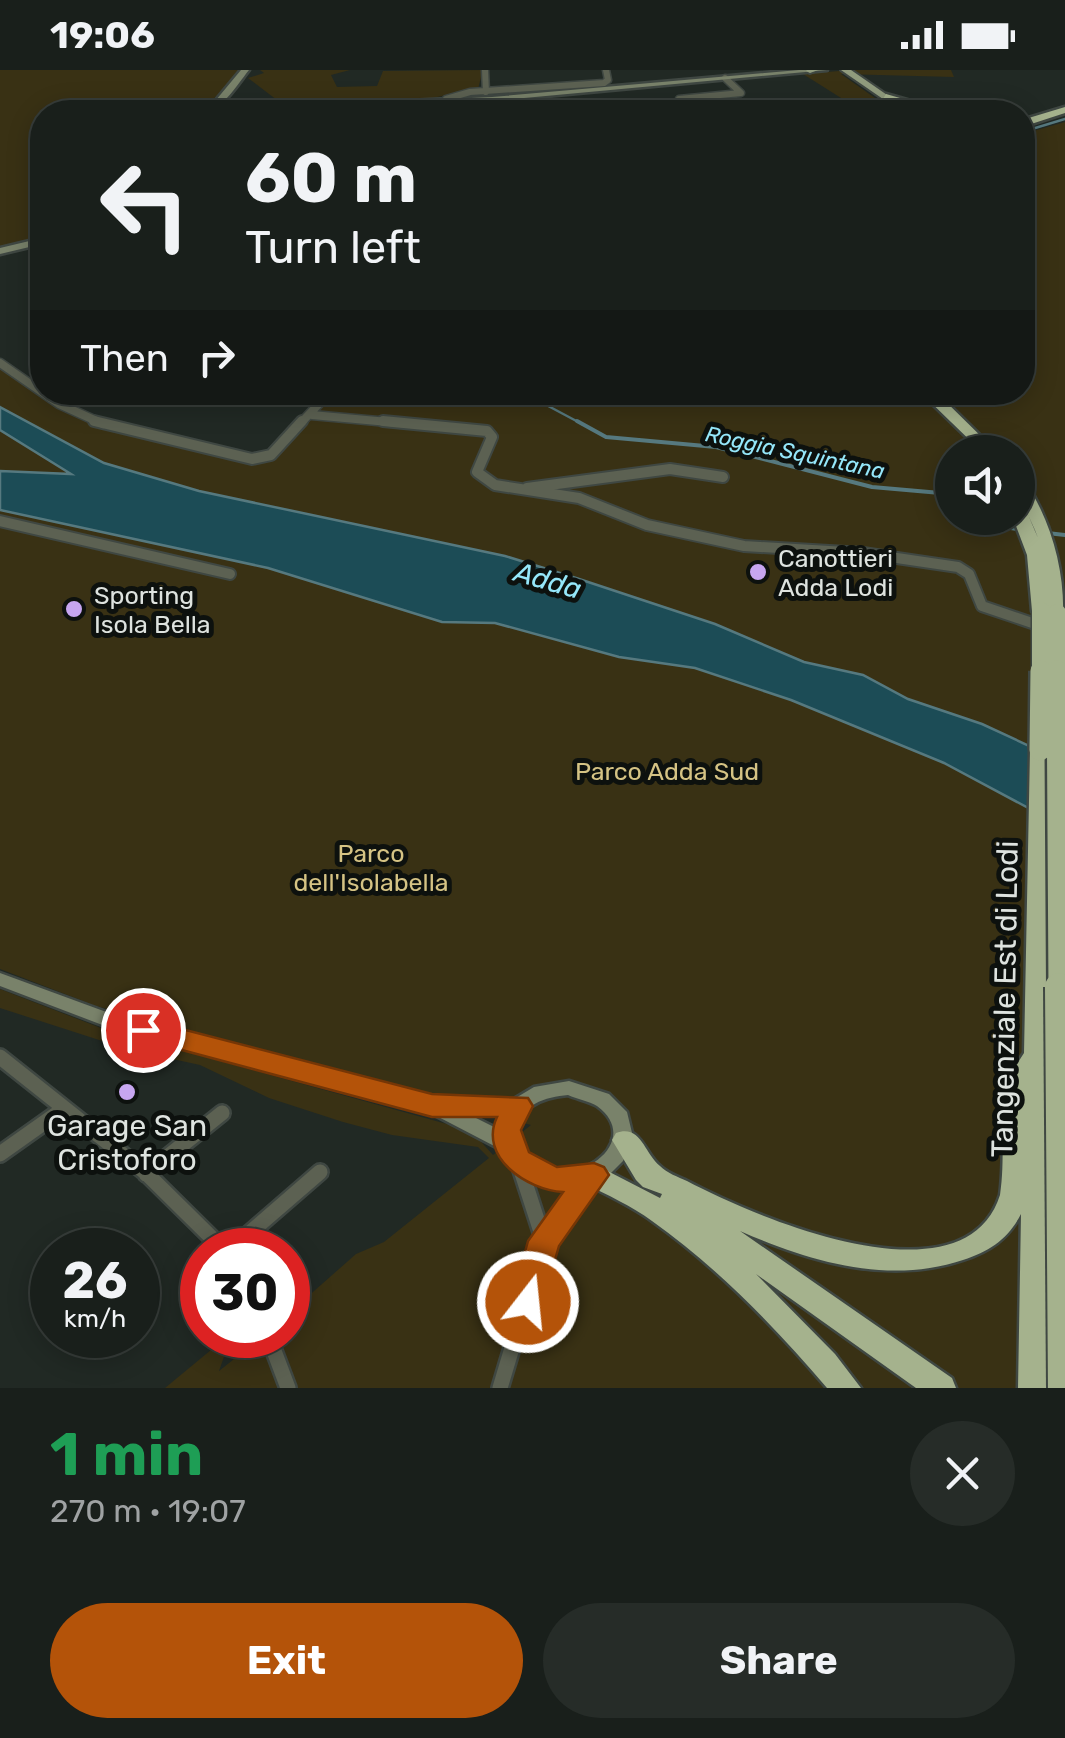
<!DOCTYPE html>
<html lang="en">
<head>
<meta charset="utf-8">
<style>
	body { margin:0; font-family:Rubik,sans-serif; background:#262c28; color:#f1f3f6; height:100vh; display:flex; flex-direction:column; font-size:38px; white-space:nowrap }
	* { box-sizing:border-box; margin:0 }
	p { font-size:32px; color:#9fa2a3 }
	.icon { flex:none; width:55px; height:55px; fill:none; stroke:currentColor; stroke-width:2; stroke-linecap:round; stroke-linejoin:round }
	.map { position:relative; height:1318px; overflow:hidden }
	.panel { display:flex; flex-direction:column; background:#191f1b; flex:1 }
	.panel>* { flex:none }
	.top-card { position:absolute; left:30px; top:30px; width:1005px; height:305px; border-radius:40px; box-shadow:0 5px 25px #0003,0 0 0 2px #373d3a; background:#191f1b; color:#f1f3f6; overflow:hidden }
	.tools { position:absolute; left:935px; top:365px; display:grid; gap:20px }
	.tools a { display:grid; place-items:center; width:100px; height:100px; border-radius:50%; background:#191f1b; box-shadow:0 5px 25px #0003,0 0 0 2px #373d3a; font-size:50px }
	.speed { position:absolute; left:30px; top:1158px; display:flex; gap:20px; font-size:50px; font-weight:700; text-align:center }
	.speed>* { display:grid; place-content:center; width:130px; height:130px; border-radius:50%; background:#191f1b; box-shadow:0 5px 25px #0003,0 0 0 2px #373d3a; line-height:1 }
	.speed small { font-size:25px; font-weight:400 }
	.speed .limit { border:15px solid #d22; background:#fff; color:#111 }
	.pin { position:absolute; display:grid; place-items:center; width:85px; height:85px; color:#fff; margin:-42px; border:5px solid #fff; border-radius:50%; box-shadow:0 2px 10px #0007 }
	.me { position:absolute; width:110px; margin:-55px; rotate:16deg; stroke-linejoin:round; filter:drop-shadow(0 0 8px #0008) }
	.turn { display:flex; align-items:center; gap:35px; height:210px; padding:0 50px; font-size:45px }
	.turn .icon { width:130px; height:130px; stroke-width:2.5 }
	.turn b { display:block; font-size:70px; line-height:85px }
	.then { display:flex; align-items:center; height:95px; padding:0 50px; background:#0003; gap:20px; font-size:38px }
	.round { display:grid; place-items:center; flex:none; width:105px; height:105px; border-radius:52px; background:#262c28 }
	.headline { display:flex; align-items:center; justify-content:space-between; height:170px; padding:0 50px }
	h1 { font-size:60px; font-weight:700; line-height:75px; color:#1e9e55 }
	.button { display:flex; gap:20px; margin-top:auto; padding:20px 50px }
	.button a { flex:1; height:115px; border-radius:60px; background:#b45309; color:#fff; font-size:40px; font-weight:700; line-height:115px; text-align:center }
	.button a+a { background:#262c28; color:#f1f3f6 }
	.status { display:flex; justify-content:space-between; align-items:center; height:70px; padding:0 50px; background:#191f1b; direction:ltr }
	.status svg { height:28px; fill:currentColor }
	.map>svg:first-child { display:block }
</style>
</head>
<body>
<div class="status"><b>19:06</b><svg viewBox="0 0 49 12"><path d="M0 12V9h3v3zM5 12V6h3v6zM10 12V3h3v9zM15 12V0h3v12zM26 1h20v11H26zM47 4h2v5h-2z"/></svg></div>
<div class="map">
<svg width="1065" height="1318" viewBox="0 0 1065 1318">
	<rect width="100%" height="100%" fill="#212924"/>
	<path fill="#393114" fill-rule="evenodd" d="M0,0H243L200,42H42V168L0,179Z
		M260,0H350L331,5L337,17L377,16L383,1L483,0L478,19L422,30L286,37L248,8L264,3Z
		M851,0H951L954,7L841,4L895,42H818L810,36L849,33L803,4Z
		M1065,52V1318H165L217,1275L226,1281L219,1301L264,1265H288V1244L356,1184L384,1172L489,1088L478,1077L392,1065L343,1052L269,1028L200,995L127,979L0,938V919L101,958L454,1056L475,1065L493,1085L531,1055L96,936L0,899V294L58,335L167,372L266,393L333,323L1022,322L1023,64ZM952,382H1018V448H952Z"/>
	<path fill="#1c4c56" stroke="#56797f" stroke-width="2.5" d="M0,337L104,393L199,421L505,486L576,508L715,554L804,592L863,605L908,629L982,654L1038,680L1049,749L944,693L791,630L695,598L619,587L495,553L442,552L268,498L0,440V401L71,404L0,360Z"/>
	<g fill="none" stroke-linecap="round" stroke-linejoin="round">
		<path stroke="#56797f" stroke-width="2.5" d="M1022,62L1065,49
			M522,322L582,354"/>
		<path stroke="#56797f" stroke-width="4" d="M577,351L606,367L716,377L872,417L952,424
			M985,448L998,456L1017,459
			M1047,463L1065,465"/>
		<defs>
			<path id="street-far3" d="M485,0L486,22
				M446,29L470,22L604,13L608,10L606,0
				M679,29L741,23L725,8
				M440,37V42
				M452,42L466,38"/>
			<path id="street-far2" d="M0,293L59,334L103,354
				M312,345L410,354
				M300,354L330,322"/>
			<path id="street-far1" d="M94,351L252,389L271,385L302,351
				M383,351L487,361L492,367L477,402L495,415L579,428L647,455L744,476L863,483L958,497L969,504L982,536L1047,558
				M527,418L670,399L723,407
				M0,451L230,504"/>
			<path id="street" d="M0,987L146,1103L224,1180
				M0,1084L62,1040
				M518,1091L544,1171
				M146,1104L222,1043
				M230,1180L320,1102
				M268,1265L288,1318
				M500,1318L544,1171L594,1105"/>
			<path id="secondary" d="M241,0H249C236,16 222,42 200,42L216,30Z
				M799,0H827L492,31L260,42H220L224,40L492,27Z
				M42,168V174L0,184V178Z
				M0,903L109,943L438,1029H514L534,1017L569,1011L609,1024L627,1042L633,1067L623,1091L607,1107L577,1118L551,1117L516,1101L500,1079L427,1041L105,956L0,916ZM568,1025C577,1029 589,1031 597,1036C649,1074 564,1131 524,1083C519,1077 517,1070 518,1062C519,1034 546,1027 568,1025ZM466,1043H503L498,1059Z"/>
			<path id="primary" d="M818,0L810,3L806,1L807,0Z
				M841,0H851L890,27L883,29Z"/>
			<path id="highway" d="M886,24L942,40L943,42H929L883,29Z
				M1065,37V43L1022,57V50Z
				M920,322H936L997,382H982Z
				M1018,408L1024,410C1050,448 1065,499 1063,547L1057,548L1048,544L1041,546L1032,541L1027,485L1013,448H1018V435L1026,440L1038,468C1031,447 1017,430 1018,408Z
				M1040,674L1050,680L1048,1318H1018L1021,1144C1008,1169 990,1181 963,1190C889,1215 810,1192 740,1161L952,1308L956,1318H916L756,1204L835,1284L861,1318H827C776,1258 717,1197 652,1151C632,1136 607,1125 584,1113L580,1105L584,1097L594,1094L660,1128L662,1124L643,1117L636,1110L612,1070L616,1063C641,1054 644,1083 660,1096C667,1103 678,1107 687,1111C753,1146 964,1238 1000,1125C1008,1072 992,1030 1024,983L1030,680Z"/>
		</defs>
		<use href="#street-far3" stroke="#3f4742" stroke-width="9"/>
		<use href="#street-far2" stroke="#3f4742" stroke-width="11"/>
		<use href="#street-far1" stroke="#3f4742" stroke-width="14"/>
		<use href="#street" stroke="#3f4742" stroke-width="20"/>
		<use href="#secondary" stroke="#3f4742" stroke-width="5"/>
		<use href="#primary" stroke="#3f4742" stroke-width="4"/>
		<use href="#highway" stroke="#3f4742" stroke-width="5"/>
		<use href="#street-far3" stroke="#5c6152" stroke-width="6"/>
		<use href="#street-far2" stroke="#5c6152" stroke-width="8"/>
		<use href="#street-far1" stroke="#5c6152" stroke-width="10"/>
		<use href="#street" stroke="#5c6152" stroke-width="15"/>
		<use href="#secondary" fill="#79826a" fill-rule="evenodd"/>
		<use href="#primary" fill="#909b7d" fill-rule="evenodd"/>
		<use href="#highway" fill="#a5b28d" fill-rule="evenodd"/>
		<defs>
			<path id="highway-bridge-far2" d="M1057,543V603
				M1041,603V541"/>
			<path id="highway-bridge-far1" d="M1057,601L1059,919
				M1040,680L1041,601"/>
			<path id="highway-bridge" d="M1059,917L1062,1318"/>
		</defs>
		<use href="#highway-bridge-far2" stroke="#3f4742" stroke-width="21" stroke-linecap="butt"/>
		<use href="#highway-bridge-far1" stroke="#3f4742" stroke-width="26" stroke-linecap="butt"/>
		<use href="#highway-bridge" stroke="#3f4742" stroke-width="32" stroke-linecap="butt"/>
		<use href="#highway-bridge-far2" stroke="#a5b28d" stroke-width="18"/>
		<use href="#highway-bridge-far1" stroke="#a5b28d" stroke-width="21"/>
		<use href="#highway-bridge" stroke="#a5b28d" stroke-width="28"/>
	</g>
	<path fill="#b45309" stroke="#753606" stroke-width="2.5" d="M143,949L432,1024L528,1028L533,1036L521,1060L529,1082L557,1097L594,1093L604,1097L609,1105L559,1176L540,1242L528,1246L516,1242L511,1232L528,1171L563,1122C527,1120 478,1087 497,1047H432L133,967L129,960L133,952Z"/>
	<g fill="#c7a6f0" stroke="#0d110e" stroke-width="4">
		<circle cx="758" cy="502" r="10"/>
		<circle cx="74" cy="539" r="10"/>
		<circle cx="127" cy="1022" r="10"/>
	</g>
	<g text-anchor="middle" stroke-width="10" stroke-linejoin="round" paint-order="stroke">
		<g font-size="22" font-style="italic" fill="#95e7fa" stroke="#0d110e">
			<text transform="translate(795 382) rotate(12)" y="8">Roggia Squintana</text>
		</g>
		<g font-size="25" fill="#dee3df" stroke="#0d110e" text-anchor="start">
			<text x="778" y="497">Canottieri<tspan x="778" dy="29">Adda Lodi</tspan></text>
			<text x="94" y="534">Sporting<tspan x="94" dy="29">Isola Bella</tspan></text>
		</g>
		<g font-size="25" fill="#d5c384" stroke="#0d110e">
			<text x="667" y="710">Parco Adda Sud</text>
			<text x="371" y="792">Parco<tspan x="371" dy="29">dell'Isolabella</tspan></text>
		</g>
		<g font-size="28" font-style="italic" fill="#95e7fa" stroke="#0d110e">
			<text transform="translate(548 510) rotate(16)" y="10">Adda</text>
		</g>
		<g font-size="30" fill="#dee3df" stroke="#0d110e">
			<text transform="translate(1005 929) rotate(-89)" y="10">Tangenziale Est di Lodi</text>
		</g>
		<g font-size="30" fill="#dee3df" stroke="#0d110e">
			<text x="127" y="1066">Garage San<tspan x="127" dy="34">Cristoforo</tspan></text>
		</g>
	</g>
</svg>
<div class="tools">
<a><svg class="icon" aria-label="sound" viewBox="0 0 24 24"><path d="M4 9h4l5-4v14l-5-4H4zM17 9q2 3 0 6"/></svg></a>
</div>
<div class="speed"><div>26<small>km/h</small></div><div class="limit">30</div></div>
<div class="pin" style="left:143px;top:960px;background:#d93025"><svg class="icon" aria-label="arrive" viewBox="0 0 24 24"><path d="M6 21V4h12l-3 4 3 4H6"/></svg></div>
<svg class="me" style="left:528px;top:1232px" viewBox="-20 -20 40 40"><circle r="17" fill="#b45309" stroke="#fff" stroke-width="3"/><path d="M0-11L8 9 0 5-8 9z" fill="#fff"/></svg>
<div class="top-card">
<div class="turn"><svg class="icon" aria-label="left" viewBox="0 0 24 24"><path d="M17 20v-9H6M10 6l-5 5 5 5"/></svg><div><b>60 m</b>Turn left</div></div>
<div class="then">Then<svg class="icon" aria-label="right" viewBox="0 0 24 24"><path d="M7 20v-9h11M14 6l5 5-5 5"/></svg></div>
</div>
</div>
<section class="panel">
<div class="headline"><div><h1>1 min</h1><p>270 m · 19:07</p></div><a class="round"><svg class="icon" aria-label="close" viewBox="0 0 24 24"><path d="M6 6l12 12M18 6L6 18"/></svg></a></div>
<div class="button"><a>Exit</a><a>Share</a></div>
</section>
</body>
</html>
